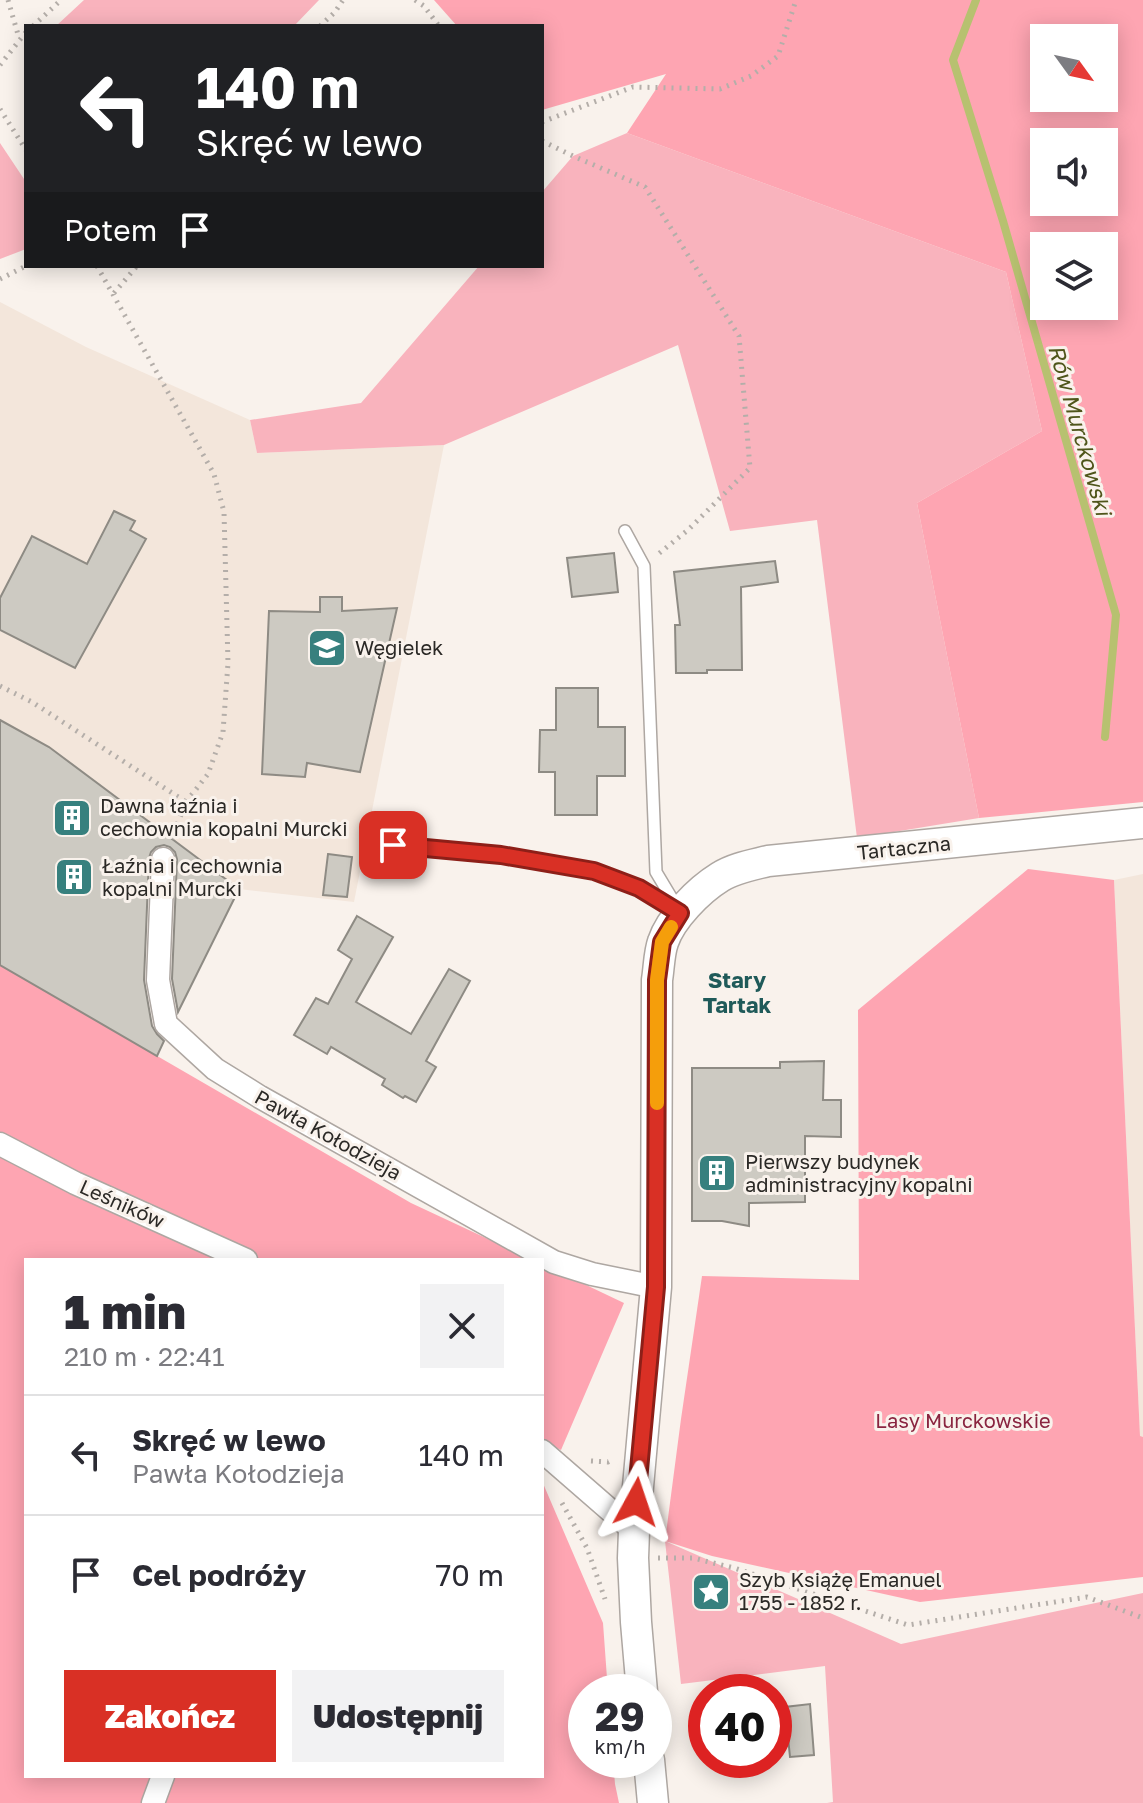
<!DOCTYPE html>
<html lang="pl">
<head>
<meta charset="utf-8">
<style>
	body { margin:0; font-family:"Golos Text",sans-serif; background:#f2f2f3; color:#2b2b33; height:100vh; display:flex; flex-direction:column; font-size:30px; white-space:nowrap }
	* { box-sizing:border-box; margin:0 }
	p { font-size:26px; color:#7c7c81 }
	.icon { flex:none; width:44px; height:44px; fill:none; stroke:currentColor; stroke-width:2; stroke-linecap:round; stroke-linejoin:round }
	.map { position:relative; flex:1; overflow:hidden }
	.details { position:absolute; left:24px; top:1258px; width:520px; height:520px; display:flex; flex-direction:column; background:#fff; border-radius:0px; box-shadow:0 4px 20px #0003 }
	.details>* { flex:none }
	.guide { position:absolute; left:24px; top:24px; width:520px; height:244px; border-radius:0px; box-shadow:0 4px 20px #0003; background:#202124; color:#fff; overflow:hidden }
	.needle { width:52px; rotate:123deg }
	.buttons { position:absolute; left:1030px; top:24px; display:grid; gap:16px }
	.buttons a { display:grid; place-items:center; width:88px; height:88px; border-radius:0px; background:#fff; box-shadow:0 4px 20px #0003; font-size:40px }
	.speed { position:absolute; left:568px; top:1674px; display:flex; gap:16px; font-size:40px; font-weight:700; text-align:center }
	.speed>* { display:grid; place-content:center; width:104px; height:104px; border-radius:50%; background:#fff; box-shadow:0 4px 20px #0003; line-height:1 }
	.speed small { font-size:20px; font-weight:400 }
	.speed .limit { border:12px solid #d22; background:#fff; color:#111 }
	.pin { position:absolute; display:grid; place-items:center; width:68px; height:68px; color:#fff; margin:-34px; border-radius:16px; box-shadow:0 4px 12px #0006 }
	.me { position:absolute; width:88px; margin:-44px; rotate:5deg; stroke-linejoin:round; filter:drop-shadow(0 0 6px #0008) }
	.turn { display:flex; align-items:center; gap:28px; height:168px; padding:0 40px; font-size:36px }
	.turn .icon { width:104px; height:104px; stroke-width:2.5 }
	.turn b { display:block; font-size:56px; line-height:68px }
	.then { display:flex; align-items:center; height:76px; padding:0 40px; background:#0003; gap:16px; font-size:30px }
	.round { display:grid; place-items:center; flex:none; width:84px; height:84px; border-radius:0px; background:#f2f2f3 }
	.overview { display:flex; align-items:center; justify-content:space-between; height:136px; padding:0 40px }
	h1 { font-size:48px; font-weight:800; line-height:60px }
	.action { display:flex; gap:16px; margin-top:auto; padding:16px 40px }
	.action a { flex:1; height:92px; border-radius:0px; background:#d93025; color:#fff; font-size:32px; font-weight:800; line-height:92px; text-align:center }
	.action a+a { background:#f2f2f3; color:#2b2b33 }
	ul { padding:0; list-style:none }
	li { display:flex; align-items:center; gap:24px; height:120px; padding:0 40px; border-top:2px solid #e1e1e2 }
	li div { flex:1 }
	li b { display:block; font-size:30px }
	li em { font-style:normal }
	.map>svg:first-child { display:block }
</style>
</head>
<body>
<div class="map">
<svg width="1143" height="1803" viewBox="0 0 1143 1803">
	<rect width="100%" height="100%" fill="#f9f2ec"/>
	<path fill="#f3e6db" d="M0,302L86,347L250,420L257,453L444,445L354,902L239,889L49,747L0,720Z
		M1143,874V1437H1140L1114,880Z"/>
	<path fill="#f9b3bd" d="M84,0H319L294,26H56Z
		M627,133L1006,272L1042,431L917,503L979,818L857,838L817,520L730,531L678,345L444,445L257,453L250,420L361,403L479,266H542V192L573,156Z
		M0,143L26,182V249L0,259Z
		M665,1541L901,1644L1143,1593V1803H827L833,1802L825,1666L681,1684Z"/>
	<path fill="#fea5b2" fill-rule="evenodd" d="M434,0H1143V802L979,818L917,503L1042,431L1006,272L627,133L666,74L542,110V26H457ZM1044,38H1104V98H1044ZM1044,142H1104V202H1044ZM1044,246H1104V306H1044Z
		M1028,869L1114,880L1140,1436L1143,1437V1577L920,1602L712,1556L665,1541L681,1419L702,1276L859,1280L858,1010Z
		M0,965L411,1203L533,1260H26V1776H542V1481L603,1623L608,1692H586V1760H613L615,1784L619,1803H0Z
		M542,1264L624,1303L561,1450L542,1441Z"/>
	<g fill="none" stroke-linecap="round" stroke-linejoin="round">
		<path stroke="#b7c170" stroke-width="8" d="M976,0L953,60L1003,221L1116,615L1105,737"/>
	</g>
	<path fill="#cdcac2" stroke="#8e8b84" stroke-width="2" d="M114,511L135,521L130,530L146,539L75,668L0,630V598L32,536L87,564Z
		M614,553L618,592L572,597L567,558Z
		M775,561L778,582L741,587L742,670H707V673H676L675,625H680L674,572Z
		M320,597H342V611L397,608L360,772L307,763L305,777L262,774L269,611L320,612Z
		M556,688H598V727H625V776H597V815H555V772H539L540,730H556Z
		M0,720L49,747L239,889L178,1012L172,979L177,859L175,852L170,847L164,845L156,847L151,852L149,858L144,980L152,1026L157,1034L164,1041L157,1056L0,965Z
		M328,854L352,857L347,897L323,895Z
		M357,916L393,937L356,1002L411,1034L449,969L470,981L426,1061L436,1067L416,1102L405,1096L403,1098L382,1085L385,1079L331,1047L327,1054L294,1035L316,998L328,1004L352,959L338,950Z
		M824,1061L823,1100H841V1137L805,1136V1202L749,1203V1226L722,1221H692V1068H780V1062Z
		M810,1704L814,1755L790,1757L785,1707Z"/>
	<g fill="none" stroke-linecap="round" stroke-linejoin="round">
		<defs>
			<path id="lane" d="M625,531L644,566L656,872L680,912
				M366,843L501,855L594,871L639,888L676,910"/>
			<path id="street" d="M163,859L158,980L166,1024L215,1069L260,1097L554,1262L592,1274L656,1287
				M0,1144L75,1183L246,1260
				M542,1451L634,1531
				M153,1803L163,1776"/>
			<path id="secondary" d="M642,1692L636,1622L633,1558L634,1531L656,1287L657,980C659,968 659,953 663,942C671,918 699,890 720,877C734,868 752,865 768,861L1143,823
				M649,1760L653,1803"/>
		</defs>
		<use href="#lane" stroke="#aea7a2" stroke-width="14"/>
		<use href="#street" stroke="#aea7a2" stroke-width="25"/>
		<use href="#secondary" stroke="#aea7a2" stroke-width="33"/>
		<path stroke="#b4aea9" stroke-width="5" stroke-dasharray="2 6" stroke-linecap="butt" d="M8,0L19,38
			M415,0L424,6L439,26
			M33,26L61,0
			M320,26L335,12L343,0
			M0,65L26,32
			M0,109L26,150
			M542,122L633,87L720,89L751,76L778,56L796,0
			M542,141L573,156L645,187L739,336L750,468L688,530L657,555
			M97,266L214,474L224,512L228,663L223,732L208,774L186,802L171,840
			M0,279L26,266
			M114,293L137,266
			M0,686L32,702L186,802
			M591,1461L608,1462L612,1460
			M562,1503L587,1548L605,1599
			M658,1558H693L734,1568L908,1625L1087,1597L1143,1618"/>
		<use href="#lane" stroke="#fff" stroke-width="11"/>
		<use href="#street" stroke="#fff" stroke-width="22"/>
		<use href="#secondary" stroke="#fff" stroke-width="30"/>
	</g>
	<g fill="none" stroke-linecap="round" stroke-linejoin="round">
		<defs>
			<path id="route" d="M393,845L501,855L594,871L639,888L680,913L662,942L657,980L656,1287L636,1502"/>
		</defs>
		<use href="#route" stroke="#8d1f18" stroke-width="20"/>
		<use href="#route" stroke="#d93025" stroke-width="14"/>
		<path stroke="#f59e0b" stroke-width="14" d="M657,1103V980L662,942L671,927"/>
	</g>
	<defs>
		<symbol id="school-square" viewBox="-11 -11 22 22"><rect x="-9" y="-9" width="18" height="18" rx="4" fill="#37807e" stroke="#f9f2ec"/><path d="M0-5L7-2L0 1L-7-2ZM-4 1L0 2.5L4 1V4Q0 6-4 4Z" fill="#fff"/></symbol>
		<symbol id="building-square" viewBox="-11 -11 22 22"><rect x="-9" y="-9" width="18" height="18" rx="4" fill="#37807e" stroke="#f9f2ec"/><path d="M-4-6H4V6H1V3H-1V6H-4ZM-2.5-4.3h1.7v1.8h-1.7ZM.8-4.3h1.7v1.8H.8ZM-2.5-1h1.7V.8h-1.7ZM.8-1h1.7V.8H.8Z" fill="#fff"/></symbol>
		<symbol id="sight-square" viewBox="-11 -11 22 22"><rect x="-9" y="-9" width="18" height="18" rx="4" fill="#37807e" stroke="#f9f2ec"/><path d="M0-6L1.8-2.2L6-1.7L2.9 1.2L3.7 5.4L0 3.3L-3.7 5.4L-2.9 1.2L-6-1.7L-1.8-2.2Z" fill="#fff"/></symbol>
	</defs>
	<g fill-rule="evenodd">
		<use href="#school-square" x="305" y="626" width="44" height="44"/>
		<use href="#building-square" x="50" y="796" width="44" height="44"/>
		<use href="#building-square" x="52" y="855" width="44" height="44"/>
		<use href="#building-square" x="695" y="1151" width="44" height="44"/>
		<use href="#sight-square" x="689" y="1570" width="44" height="44"/>
	</g>
	<g text-anchor="middle" stroke-width="6" stroke-linejoin="round" paint-order="stroke">
		<g font-size="20" fill="#2b2926" stroke="#f9f2ec" text-anchor="start">
			<text x="355" y="655">Węgielek</text>
			<text x="100" y="813">Dawna łaźnia i<tspan x="100" dy="23">cechownia kopalni Murcki</tspan></text>
			<text x="102" y="873">Łaźnia i cechownia<tspan x="102" dy="23">kopalni Murcki</tspan></text>
			<text x="745" y="1169">Pierwszy budynek<tspan x="745" dy="23">administracyjny kopalni</tspan></text>
			<text x="739" y="1587">Szyb Książę Emanuel<tspan x="739" dy="23">1755 - 1852 r.</tspan></text>
		</g>
		<g font-size="20" fill="#2b2926" stroke="#f9f2ec">
			<text transform="translate(904 848) rotate(-6)" y="7">Tartaczna</text>
			<text transform="translate(328 1135) rotate(29)" y="7">Pawła Kołodzieja</text>
			<text transform="translate(122 1204) rotate(24)" y="7">Leśników</text>
		</g>
		<g font-size="20" fill="#8a2540" stroke="#f9f2ec">
			<text x="963" y="1428">Lasy Murckowskie</text>
		</g>
		<g font-size="22" font-style="italic" fill="#4f551a" stroke="#f9f2ec">
			<text transform="translate(1080 430) rotate(74)" y="8">Rów Murckowski</text>
		</g>
		<g font-size="22" font-weight="bold" fill="#1f5a59" stroke="#f9f2ec">
			<text x="737" y="988">Stary<tspan x="737" dy="25">Tartak</tspan></text>
		</g>
	</g>
</svg>
<div class="buttons">
<a><svg class="needle" viewBox="-14 -14 28 28"><path d="M0-13l5 13h-10z" fill="#e53935"/><path d="M0 13l5-13h-10z" fill="#7c7c81"/></svg></a>
<a><svg class="icon" aria-label="sound" viewBox="0 0 24 24"><path d="M4 9h4l5-4v14l-5-4H4zM17 9q2 3 0 6"/></svg></a>
<a><svg class="icon" aria-label="layers" viewBox="0 0 24 24"><path d="M12 4l9 5-9 5-9-5zM3 14l9 5 9-5"/></svg></a>
</div>
<div class="speed"><div>29<small>km/h</small></div><div class="limit">40</div></div>
<div class="pin" style="left:393px;top:845px;background:#d93025"><svg class="icon" aria-label="arrive" viewBox="0 0 24 24"><path d="M6 21V4h12l-3 4 3 4H6"/></svg></div>
<svg class="me" style="left:636px;top:1502px" viewBox="-20 -20 40 40"><path d="M0-17L14 15 0 8-14 15z" fill="#d93025" stroke="#fff" stroke-width="4"/></svg>
<div class="guide">
<div class="turn"><svg class="icon" aria-label="left" viewBox="0 0 24 24"><path d="M17 20v-9H6M10 6l-5 5 5 5"/></svg><div><b>140 m</b>Skręć w lewo</div></div>
<div class="then">Potem<svg class="icon" aria-label="arrive" viewBox="0 0 24 24"><path d="M6 21V4h12l-3 4 3 4H6"/></svg></div>
</div>
<section class="details">
<div class="overview"><div><h1>1 min</h1><p>210 m · 22:41</p></div><a class="round"><svg class="icon" aria-label="close" viewBox="0 0 24 24"><path d="M6 6l12 12M18 6L6 18"/></svg></a></div>
<ul>
<li><svg class="icon" aria-label="left" viewBox="0 0 24 24"><path d="M17 20v-9H6M10 6l-5 5 5 5"/></svg><div><b>Skręć w lewo</b><p>Pawła Kołodzieja</p></div><em>140 m</em></li>
<li><svg class="icon" aria-label="arrive" viewBox="0 0 24 24"><path d="M6 21V4h12l-3 4 3 4H6"/></svg><div><b>Cel podróży</b></div><em>70 m</em></li>
</ul>
<div class="action"><a>Zakończ</a><a>Udostępnij</a></div>
</section>
</div>
</body>
</html>
